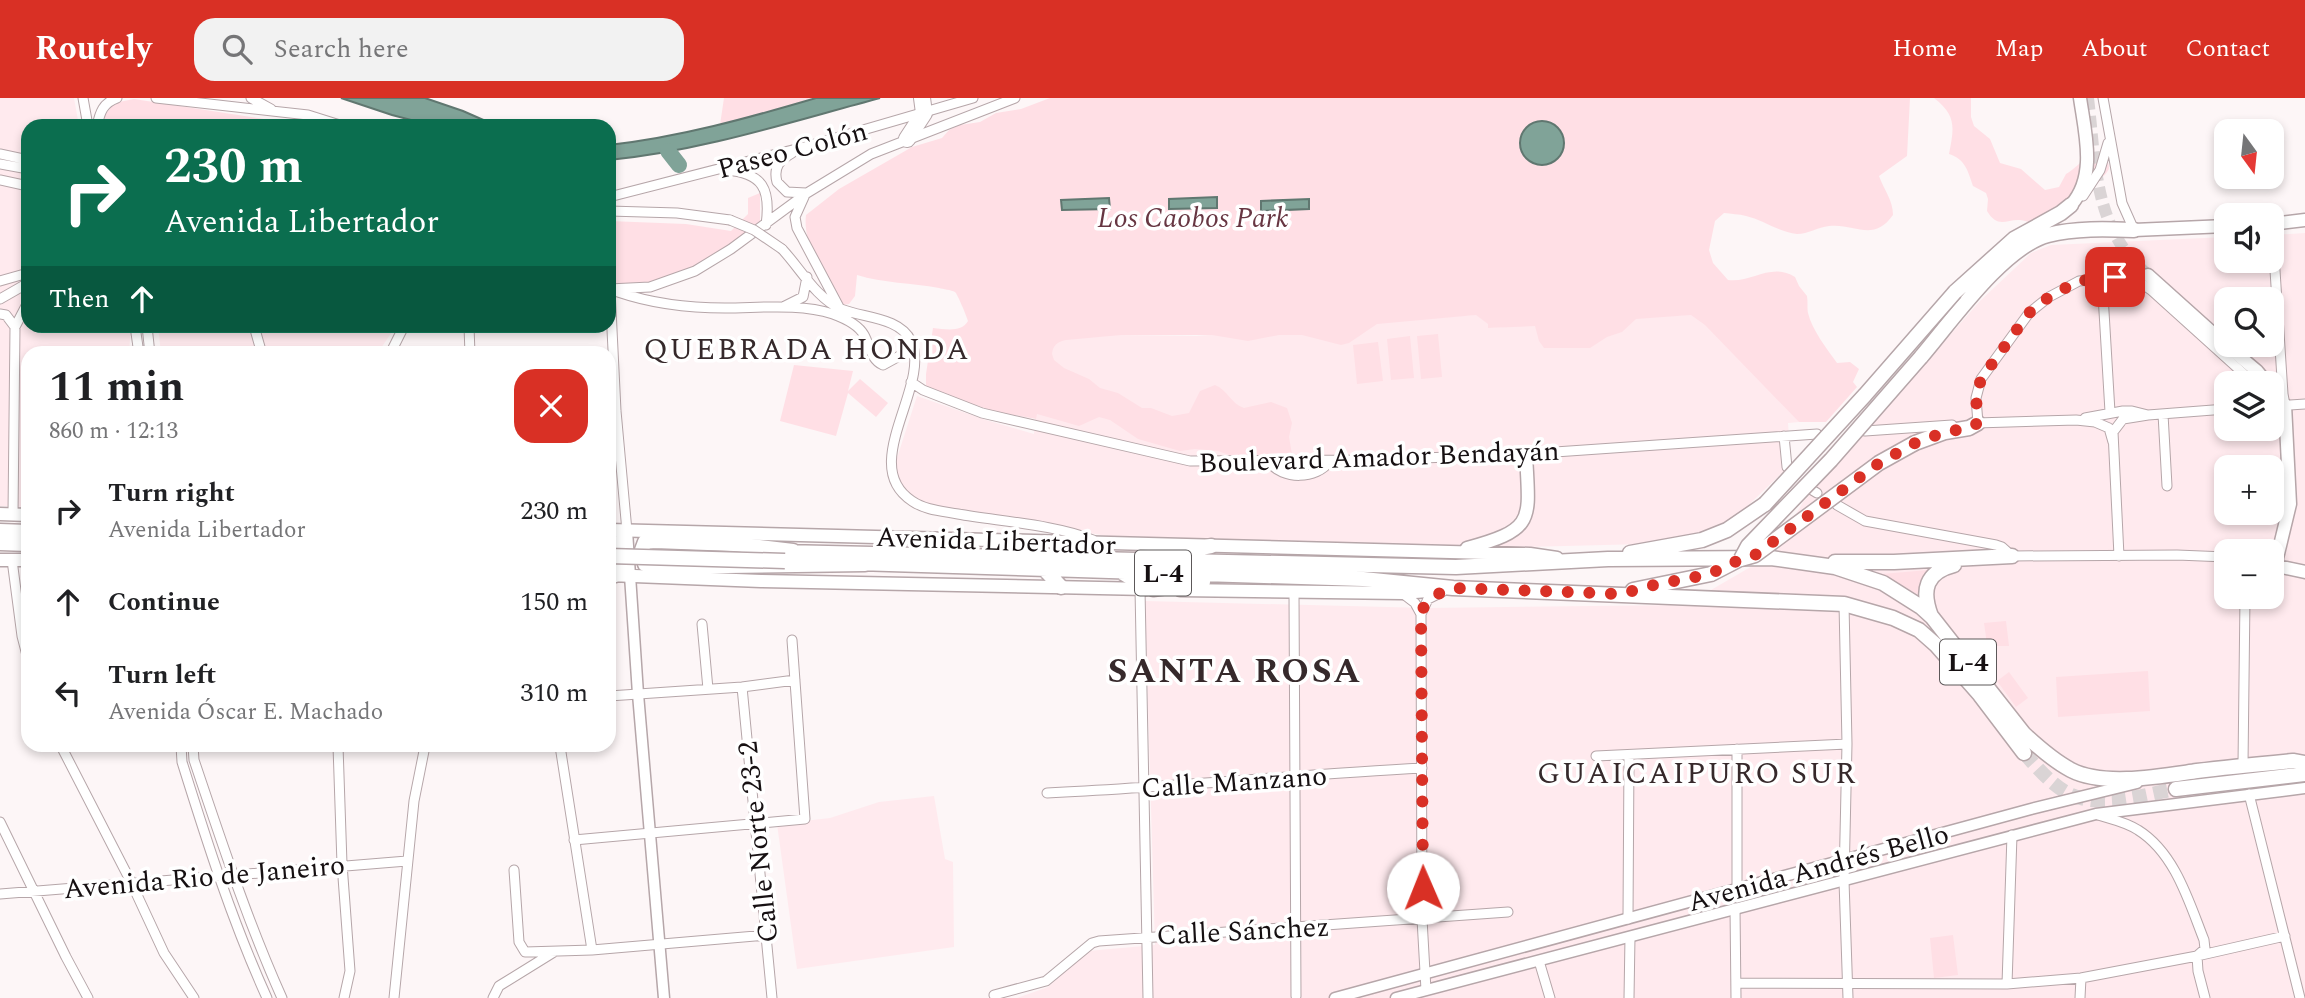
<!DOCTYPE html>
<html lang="en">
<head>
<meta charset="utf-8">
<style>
	body { margin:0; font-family:Spectral,serif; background:#f2f2f2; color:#202124; height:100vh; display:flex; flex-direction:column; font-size:26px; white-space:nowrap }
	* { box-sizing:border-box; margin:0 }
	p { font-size:23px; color:#757577 }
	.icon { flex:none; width:38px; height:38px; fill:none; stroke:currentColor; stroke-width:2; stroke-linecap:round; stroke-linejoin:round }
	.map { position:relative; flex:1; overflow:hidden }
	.details { position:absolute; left:21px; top:248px; width:595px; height:406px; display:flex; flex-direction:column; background:#fff; border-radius:21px; box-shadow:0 4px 10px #0003 }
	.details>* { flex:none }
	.guide { position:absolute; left:21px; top:21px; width:595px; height:214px; border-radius:21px; box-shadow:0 4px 10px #0003; background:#0b6e4f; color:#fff; overflow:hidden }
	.needle { width:46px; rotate:165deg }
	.buttons { position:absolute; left:2214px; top:21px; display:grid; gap:14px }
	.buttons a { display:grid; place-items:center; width:70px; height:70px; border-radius:14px; background:#fff; box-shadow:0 4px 10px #0003; font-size:35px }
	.pin { position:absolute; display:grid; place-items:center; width:60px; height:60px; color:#fff; margin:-30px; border-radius:14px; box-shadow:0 4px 10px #0006 }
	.me { position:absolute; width:77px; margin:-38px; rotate:359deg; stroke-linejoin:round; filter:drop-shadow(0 0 5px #0008) }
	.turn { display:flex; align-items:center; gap:24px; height:147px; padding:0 28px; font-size:32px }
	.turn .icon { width:91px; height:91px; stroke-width:2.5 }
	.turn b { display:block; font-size:49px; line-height:60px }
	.then { display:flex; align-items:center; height:66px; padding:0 28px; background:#0003; gap:14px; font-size:26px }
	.round { display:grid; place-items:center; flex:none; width:74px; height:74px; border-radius:21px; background:#f2f2f2 }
	.summary { display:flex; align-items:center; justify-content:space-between; height:119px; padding:0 28px }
	h1 { font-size:42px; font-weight:700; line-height:52px }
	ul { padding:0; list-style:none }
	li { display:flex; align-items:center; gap:21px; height:91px; padding:0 28px }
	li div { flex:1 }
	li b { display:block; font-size:26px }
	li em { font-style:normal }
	header { display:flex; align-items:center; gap:42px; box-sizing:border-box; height:98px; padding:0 35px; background:#d93025; color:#fff }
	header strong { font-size:33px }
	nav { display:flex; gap:38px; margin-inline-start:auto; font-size:24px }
	.search { width:490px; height:63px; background:#f2f2f2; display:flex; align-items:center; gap:18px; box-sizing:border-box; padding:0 24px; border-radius:21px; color:#757577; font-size:26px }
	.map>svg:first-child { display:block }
</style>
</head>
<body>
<header>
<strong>Routely</strong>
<div class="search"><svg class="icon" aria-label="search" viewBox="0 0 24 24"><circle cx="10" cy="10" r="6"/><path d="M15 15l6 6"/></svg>Search here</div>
<nav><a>Home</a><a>Map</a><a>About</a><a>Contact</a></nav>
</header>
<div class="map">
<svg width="2305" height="900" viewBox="0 0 2305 900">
	<rect width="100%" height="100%" fill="#fdf6f7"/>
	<path fill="#ffeaee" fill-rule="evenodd" d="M0,0H74L79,28H28V228H131L129,255L28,256V409L0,408Z
		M2305,135V900H1017L1048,889L1088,853L1155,847L1145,503L1427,510L1685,507L1773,456L1803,404L1980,203L2031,155L2051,147L2226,139V163H2272V137ZM2226,201H2272V247H2226ZM2226,285H2272V331H2226ZM2226,369H2272V415H2226ZM2226,453H2272V499H2226Z
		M1487,216L1489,230L1700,216L1778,298L1799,324L1788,325L1791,366L1731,424L1685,445L1438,451L1113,439L948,411L914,403L901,388L898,377L896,363L917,298L986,322L1034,336L1043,231L1121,237L1196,238Z
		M158,228H396L377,256L161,255Z
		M934,698L945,761L953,764L954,849L797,871L777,726L830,720L879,704Z"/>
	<path fill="#ffdfe5" d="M724,0H816L720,27Z
		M1050,0H1910L1907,58L1879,78C1884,92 1893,102 1893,117C1873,145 1855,125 1829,128C1818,129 1808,136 1797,136C1779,134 1763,122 1746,118C1739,116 1731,116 1724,115L1715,123L1709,152L1713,165L1728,182C1752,185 1771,164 1795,179L1799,188L1807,198C1808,204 1807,210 1808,215C1812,232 1827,251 1837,265L1850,264L1859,271L1853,284L1857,289L1826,324H1799L1705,227L1691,217L1636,221L1622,234L1607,239L1590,250H1544L1539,243L1535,228L1488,230V226L1476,217L1377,226L1349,245L1341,247L1302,237H1279L1248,243L1212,237H1121L1066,242C1057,244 1053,247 1052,256L1054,262L1064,270L1089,281L1100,290L1118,295L1142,310H1151L1172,318L1189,315L1200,293L1215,287C1228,292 1231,306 1244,310L1271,304L1287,310L1292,325L1289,339L1293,362H1243L1218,353L1195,351L1180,353L1138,341L1110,322L1099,319L1079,328L1037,316L1036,321L993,313L926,290V276L933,230C945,231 961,235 968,223C967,219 957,195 955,194C951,192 943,191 939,190C912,185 883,185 857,177L855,198L849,206L842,207C828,181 802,149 806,117L839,91L912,49L942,40L949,32L960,27L980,24L996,15L1021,11Z
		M1934,0H1971V19L1974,28L1990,41L2000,65L2021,71L2045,92L2059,89L2066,76C2083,67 2088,48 2108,64C2109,69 2110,70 2107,74C2101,84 2047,122 2036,124C2030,126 2025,122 2020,122C2006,121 1998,131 1987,113L1988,101L1986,95L1973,88C1968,73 1965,61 1949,56C1954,30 1957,18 1934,0Z
		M134,1L309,28H102L105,17L114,5Z
		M760,95V123L754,131L703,166L658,184L609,186V123L686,126L731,133L748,116V100Z
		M1438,236L1442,279L1421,281L1417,238Z
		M1410,238L1414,280L1391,282L1387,241Z
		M1378,244L1383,283L1357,286L1353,247Z
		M794,267L853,273L848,293L860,281L888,305L876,319L848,295L836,338L780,323Z
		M1928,472L1921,484L1919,497L1882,476Z
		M2006,523L2009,548H1997L1995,553H1988L1984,525Z
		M2148,573L2150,613L2058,619L2056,579Z
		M2009,574L2028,600L2016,609L1997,583Z
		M1953,837L1958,877L1934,880L1930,840Z"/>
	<path fill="#80a398" stroke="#607770" stroke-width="2" d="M341,0H425L463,13L497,28H434L392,17Z
		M816,0H880C790,24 701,53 609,62V47C680,39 748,20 816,0Z
		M1520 45a22 22 0 1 1 44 0a22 22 0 1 1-44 0Z
		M1217,99V110L1169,111V101Z
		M1109,100L1110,111L1062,112L1061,102Z
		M1309,101V111L1261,113V103Z"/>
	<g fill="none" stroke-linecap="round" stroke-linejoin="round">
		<path stroke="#80a398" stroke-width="16" d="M668,53L679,67"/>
		<path stroke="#dad4d5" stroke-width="12" stroke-dasharray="12 6" stroke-linecap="butt" d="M2088,0C2096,65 2093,131 2148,177"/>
		<path stroke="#dad4d5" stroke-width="14" stroke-dasharray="14 7" stroke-linecap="butt" d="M2024,655C2036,668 2048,683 2064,693C2097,713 2141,697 2176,691"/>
		<defs>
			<path id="minor" d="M83,0L88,28
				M156,0L308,17L343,28
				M251,0L271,11
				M2103,0L2122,105L2134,132
				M97,28C100,14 103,5 117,0
				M792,55C780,62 773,69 777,84L787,94L806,95
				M0,56L28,62
				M0,66L28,71
				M726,72C763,75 771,91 766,127
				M0,82L28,88
				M2083,98L2100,72L2108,45
				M609,99L808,48L973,0
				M804,99L795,119L797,130L839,209
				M609,113L677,115L730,122
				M2272,126L2283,296L2285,307
				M782,151C800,170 816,200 841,211C863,220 900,219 911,243C932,288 857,367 912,403C925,412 942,413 958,416C997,423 1058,427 1093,442
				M2102,180L2110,314
				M0,183L28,175
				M609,191L650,189L695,173L731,151L807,95L871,56L1015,0
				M610,191L616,313L627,433
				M618,194C653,206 687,210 725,210C760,210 799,205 833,216C844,220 858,226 864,237C870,248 871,262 883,267L903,256L912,244
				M0,201L28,185
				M785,208L803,199L807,179
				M0,216L6,217L15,229
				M135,228L139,256
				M147,228L150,256
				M254,228L262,256
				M469,228L470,256
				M390,256L404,228
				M911,284L923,292L982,315L1190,363L1371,362L1526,356L1817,336
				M2272,308L2305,306
				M2163,316L2167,388
				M2085,320L2123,313H2132L2148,317L2226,311
				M1976,325L2076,322L2095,324L2109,330L2113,344
				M1978,325L1976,300L1981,281L2029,215L2049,199L2079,183L2127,178L2134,180L2151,192L2254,285
				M1865,333L1952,327
				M1784,338L1787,369
				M1269,364C1283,382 1316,382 1330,363
				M1812,392L1817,395
				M1837,407L1865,423L1996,447L2002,449L2012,458L2177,457L2226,459
				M13,416L15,229L28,204
				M2119,458L2113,334L2123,321L2148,317
				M12,462L22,538L28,561
				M1140,491L1148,900
				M1294,495L1296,898
				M1402,495L1415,505L1421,516
				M1844,506L1847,646L1844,783L1848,900
				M702,526L708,591
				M742,589L772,900
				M609,598L742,589L795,582
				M61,648L131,784L164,855L194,900
				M181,648L182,664C207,744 232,823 267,900
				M193,648L194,662C221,742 247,822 282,900
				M338,648L342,766L350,873L344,900
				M560,648L592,852
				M1596,658L1847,646
				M2243,666L2245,499
				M1047,695C1172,689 1296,677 1422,670
				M2249,696L2300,900
				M2098,717C2111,721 2126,724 2138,732C2175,755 2189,804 2204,842L2205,851L2197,858L2198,873L2205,900
				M0,724L66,859L88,900
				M574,742L805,721L792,542
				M514,772L519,844L525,854L592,852L766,837
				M1737,791V651
				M0,796L407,763
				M1735,810L1736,900
				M1628,821L1629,657
				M1539,863L1550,900
				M1736,885L2007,886L2081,880L2197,858L2285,838
				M2007,886L2012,737
				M1426,892L1422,821L1421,516L1428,501L1442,494
				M994,897L1046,883L1092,845L1099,843L1508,814
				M394,900L414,703L425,648
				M493,900L499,888L554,854
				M1629,900L1630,839
				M2080,900L2081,880"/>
			<path id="tertiary" d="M627,433L638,596L664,900
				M1335,900L2031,711L2137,685
				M1396,900L2096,716L2305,690"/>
			<path id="secondary" d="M2071,107C2097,78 2085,35 2080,0
				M2272,126L2305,122
				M2134,132L2226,128
				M2148,177L2226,247
				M2226,247L2257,273L2267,285
				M2272,296L2285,307L2290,406L2277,460V468L2305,474
				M0,416L28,417
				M609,432L1530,456L1557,460
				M613,432L620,440L621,472L616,478
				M1467,450C1537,431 1529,422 1526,356
				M0,462H28
				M609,477L761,483L1147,491
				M1180,492L1402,495L1441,492"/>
			<path id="primary" d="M1955,194L2014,141L2061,115L2071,107
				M1921,259C1951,224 2003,149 2048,137C2075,130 2106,131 2134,132
				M1915,345L1945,334L1969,330L1978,325
				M0,433L28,434
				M0,445L28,446
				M793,453L734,446L655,443L645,444L642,452L645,466L652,469L865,466
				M783,454L1456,469L1608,461L1771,460L1835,469L1883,485L1921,509L1932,519L2024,636C2038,649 2054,663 2071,672C2104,689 2162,678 2197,673C2229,669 2261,666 2293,663L2305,665
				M1630,455L1702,442L1727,432L1765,406
				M1169,456L1211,448
				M1835,464H1894L2012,458
				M857,465L1363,481L1453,490L1844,506L1893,520L1919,532L1936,547L1980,597L2024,655
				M1045,472L1061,489
				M1123,475L1136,483L1140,491
				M1153,491L1203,484
				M1633,492L1711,476L1740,461
				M1931,518C1921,492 1926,474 1954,467
				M2176,691L2305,676"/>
			<path id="motorway" d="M907,41L924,15L922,0"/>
		</defs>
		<use href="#minor" stroke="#b6a6a9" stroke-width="11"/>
		<use href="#tertiary" stroke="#b6a6a9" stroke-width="13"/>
		<use href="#secondary" stroke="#b6a6a9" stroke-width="15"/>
		<use href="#primary" stroke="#b6a6a9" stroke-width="17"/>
		<use href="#motorway" stroke="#b6a6a9" stroke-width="18"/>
		<use href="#minor" stroke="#fff" stroke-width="9"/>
		<use href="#tertiary" stroke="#fff" stroke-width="10"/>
		<use href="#secondary" stroke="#fff" stroke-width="12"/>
		<use href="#primary" stroke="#fff" stroke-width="14"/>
		<use href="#motorway" stroke="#fff" stroke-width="16"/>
		<defs>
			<path id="minor-bridge" d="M730,122L754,132L782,151"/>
			<path id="primary-bridge" d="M1765,406L1865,297L1955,194
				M609,458L785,463
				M1741,461L1748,448L1831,362L1921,259
				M1741,461L1755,457L1879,365L1915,345"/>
		</defs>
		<use href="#minor-bridge" stroke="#b6a6a9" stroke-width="11" stroke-linecap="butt"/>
		<use href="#primary-bridge" stroke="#b6a6a9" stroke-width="17" stroke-linecap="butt"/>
		<use href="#minor-bridge" stroke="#fff" stroke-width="9"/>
		<use href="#primary-bridge" stroke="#fff" stroke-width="14"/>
	</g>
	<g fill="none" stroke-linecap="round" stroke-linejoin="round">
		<path stroke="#d93025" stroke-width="12" stroke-dasharray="0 21.6" d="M1423,790L1421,516C1426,499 1438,496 1453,490L1621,496L1654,487L1710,476L1741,461L1755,457L1879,365L1915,345L1945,334L1969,330L1978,325L1976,300L1981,281L2029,215L2049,199L2078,183L2115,179"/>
	</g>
	<g text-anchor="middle" stroke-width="7" stroke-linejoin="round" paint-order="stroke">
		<g fill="#fff" stroke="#5c5859" stroke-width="2">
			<rect x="1135" y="452.5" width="56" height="45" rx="5"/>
			<rect x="1940" y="541.5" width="56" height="45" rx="5"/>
		</g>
		<g font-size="26" font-weight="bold" fill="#161012">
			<text x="1163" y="484">L-4</text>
			<text x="1968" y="573">L-4</text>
		</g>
		<g font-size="28" fill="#161012" stroke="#fff">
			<text transform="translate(792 51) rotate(-15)" y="10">Paseo Colón</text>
			<text transform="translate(1379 358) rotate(-2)" y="10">Boulevard Amador Bendayán</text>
			<text transform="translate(996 442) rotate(2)" y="10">Avenida Libertador</text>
			<text transform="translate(1234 683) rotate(-4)" y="10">Calle Manzano</text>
			<text transform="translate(757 744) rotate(-96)" y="10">Calle Norte 23-2</text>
			<text transform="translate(1818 769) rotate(-15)" y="10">Avenida Andrés Bello</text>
			<text transform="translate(204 778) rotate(-5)" y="10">Avenida Rio de Janeiro</text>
			<text transform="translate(1243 832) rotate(-3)" y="10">Calle Sánchez</text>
		</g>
		<g font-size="28" font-style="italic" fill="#673642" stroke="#fff">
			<text x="1193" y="129">Los Caobos Park</text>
		</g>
		<g font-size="30" letter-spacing="2" fill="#36292b" stroke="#fff">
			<text x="807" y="261">QUEBRADA HONDA</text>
			<text x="1697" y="685">GUAICAIPURO SUR</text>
		</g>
		<g font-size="35" font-weight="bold" letter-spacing="2" fill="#36292b" stroke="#fff">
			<text x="1235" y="584">SANTA ROSA</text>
		</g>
	</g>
</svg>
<div class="buttons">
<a><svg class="needle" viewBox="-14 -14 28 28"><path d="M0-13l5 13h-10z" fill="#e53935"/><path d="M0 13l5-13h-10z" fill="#757577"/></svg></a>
<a><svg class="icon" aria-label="sound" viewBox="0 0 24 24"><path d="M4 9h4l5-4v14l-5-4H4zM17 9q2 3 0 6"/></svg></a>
<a><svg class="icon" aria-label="search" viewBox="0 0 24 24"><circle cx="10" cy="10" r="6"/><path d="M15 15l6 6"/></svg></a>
<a><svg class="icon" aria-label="layers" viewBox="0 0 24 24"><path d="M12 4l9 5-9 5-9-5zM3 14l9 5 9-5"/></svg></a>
<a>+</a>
<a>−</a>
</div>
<div class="pin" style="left:2115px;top:179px;background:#d93025"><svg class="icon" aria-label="arrive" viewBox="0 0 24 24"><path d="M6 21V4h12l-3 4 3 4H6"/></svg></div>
<svg class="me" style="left:1423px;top:790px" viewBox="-20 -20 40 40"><circle r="19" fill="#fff"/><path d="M0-13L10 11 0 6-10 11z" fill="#d93025"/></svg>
<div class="guide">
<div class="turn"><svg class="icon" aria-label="right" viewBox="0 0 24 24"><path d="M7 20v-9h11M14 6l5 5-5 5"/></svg><div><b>230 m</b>Avenida Libertador</div></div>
<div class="then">Then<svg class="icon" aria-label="ahead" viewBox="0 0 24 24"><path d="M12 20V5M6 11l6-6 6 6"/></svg></div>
</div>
<section class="details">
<div class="summary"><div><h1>11 min</h1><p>860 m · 12:13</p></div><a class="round" style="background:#d93025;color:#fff"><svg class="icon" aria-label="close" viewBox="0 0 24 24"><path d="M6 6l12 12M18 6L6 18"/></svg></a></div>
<ul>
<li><svg class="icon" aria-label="right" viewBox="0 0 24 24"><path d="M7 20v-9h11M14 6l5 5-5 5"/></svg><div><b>Turn right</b><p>Avenida Libertador</p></div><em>230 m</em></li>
<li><svg class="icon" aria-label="ahead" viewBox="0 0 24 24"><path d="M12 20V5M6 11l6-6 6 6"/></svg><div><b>Continue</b></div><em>150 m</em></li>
<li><svg class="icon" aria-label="left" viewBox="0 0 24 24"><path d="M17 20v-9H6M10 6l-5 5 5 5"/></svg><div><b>Turn left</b><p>Avenida Óscar E. Machado</p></div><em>310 m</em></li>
</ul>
</section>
</div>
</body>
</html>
